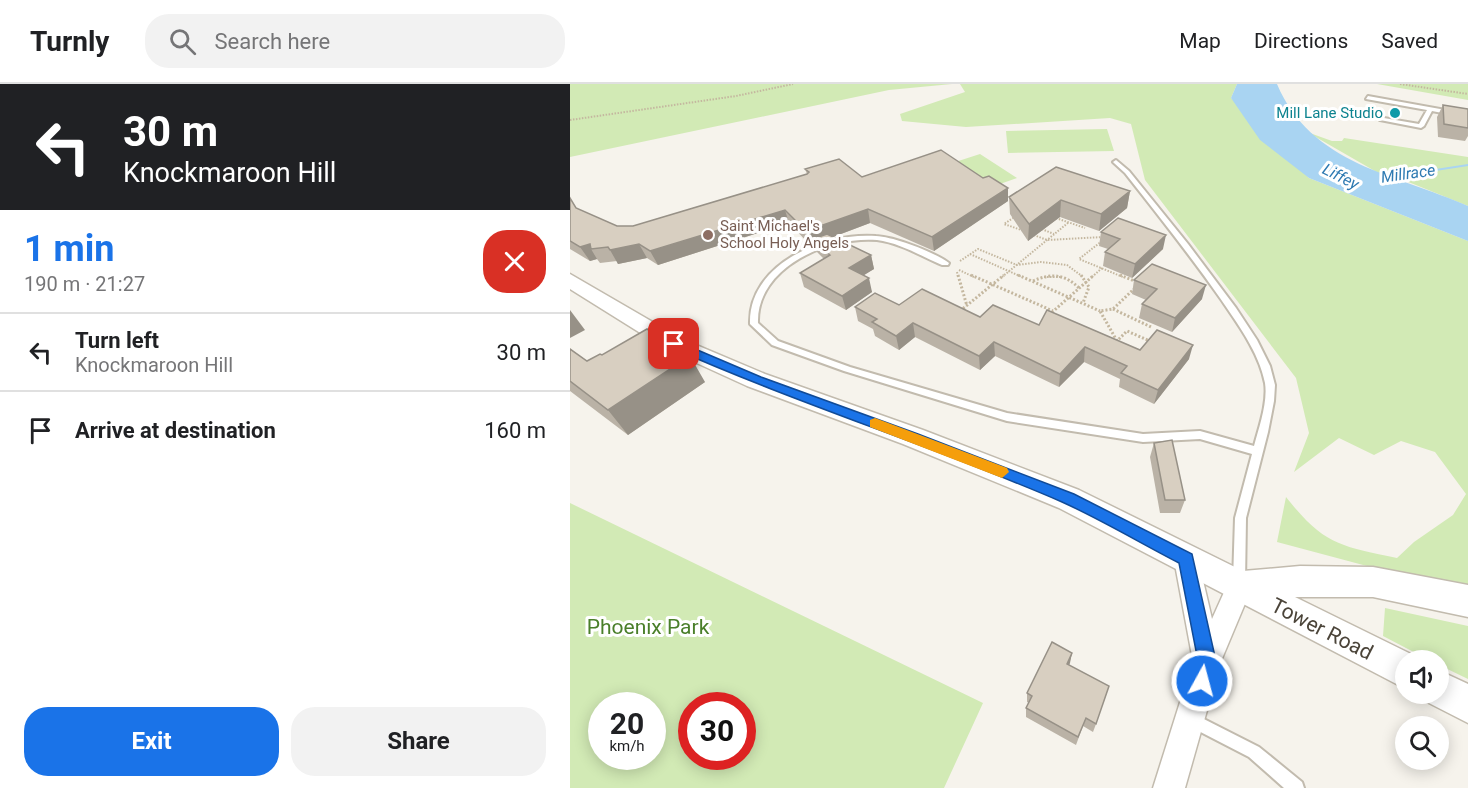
<!DOCTYPE html>
<html lang="en">
<head>
<meta charset="utf-8">
<style>
	body { margin:0; font-family:Roboto,sans-serif; background:#f2f2f2; color:#202124; height:100vh; display:flex; flex-direction:column; font-size:22px; white-space:nowrap }
	* { box-sizing:border-box; margin:0 }
	p { font-size:20px; color:#757577 }
	.icon { flex:none; width:33px; height:33px; fill:none; stroke:currentColor; stroke-width:2; stroke-linecap:round; stroke-linejoin:round }
	.map { position:relative; flex:1; overflow:hidden }
	.side { display:flex; flex-direction:column; background:#fff; width:570px }
	.side>* { flex:none }
	.guide { background:#202124; color:#fff; overflow:hidden }
	.fabs { position:absolute; left:825px; top:566px; display:grid; gap:12px }
	.fabs a { display:grid; place-items:center; width:54px; height:54px; border-radius:50%; background:#fff; box-shadow:0 3px 15px #0003; font-size:30px }
	.speed { position:absolute; left:18px; top:608px; display:flex; gap:12px; font-size:30px; font-weight:700; text-align:center }
	.speed>* { display:grid; place-content:center; width:78px; height:78px; border-radius:50%; background:#fff; box-shadow:0 3px 15px #0003; line-height:1 }
	.speed small { font-size:15px; font-weight:400 }
	.speed .limit { border:9px solid #d22; background:#fff; color:#111 }
	.pin { position:absolute; display:grid; place-items:center; width:51px; height:51px; color:#fff; margin:-26px; border-radius:12px; box-shadow:0 3px 9px #0006 }
	.me { position:absolute; width:66px; margin:-33px; rotate:7deg; stroke-linejoin:round; filter:drop-shadow(0 0 4px #0008) }
	.turn { display:flex; align-items:center; gap:21px; height:126px; padding:0 24px; font-size:27px }
	.turn .icon { width:78px; height:78px; stroke-width:2.5 }
	.turn b { display:block; font-size:42px; line-height:51px }
	.round { display:grid; place-items:center; flex:none; width:63px; height:63px; border-radius:24px; background:#f2f2f2 }
	.head { display:flex; align-items:center; justify-content:space-between; height:102px; padding:0 24px }
	h1 { font-size:36px; font-weight:700; line-height:45px; color:#1a73e8 }
	.cta { display:flex; gap:12px; margin-top:auto; padding:12px 24px }
	.cta a { flex:1; height:69px; border-radius:24px; background:#1a73e8; color:#fff; font-size:24px; font-weight:700; line-height:69px; text-align:center }
	.cta a+a { background:#f2f2f2; color:#202124 }
	ul { padding:0; list-style:none }
	li { display:flex; align-items:center; gap:18px; height:78px; padding:0 24px; border-top:2px solid #e0e0e0 }
	li div { flex:1 }
	li b { display:block; font-size:22px }
	li em { font-style:normal }
	header { display:flex; align-items:center; gap:36px; box-sizing:border-box; height:84px; padding:0 30px; background:#fff; border-bottom:2px solid #e0e0e0 }
	header strong { font-size:28px }
	nav { display:flex; gap:33px; margin-inline-start:auto; font-size:21px }
	.search { width:420px; height:54px; background:#f2f2f2; display:flex; align-items:center; gap:15px; box-sizing:border-box; padding:0 21px; border-radius:24px; color:#757577; font-size:22px }
	main { display:flex; flex:1; min-height:0 }
	.map>svg:first-child { display:block }
</style>
</head>
<body>
<header>
<strong>Turnly</strong>
<div class="search"><svg class="icon" aria-label="search" viewBox="0 0 24 24"><circle cx="10" cy="10" r="6"/><path d="M15 15l6 6"/></svg>Search here</div>
<nav><a>Map</a><a>Directions</a><a>Saved</a></nav>
</header>
<main>
<section class="side">
<div class="guide">
<div class="turn"><svg class="icon" aria-label="left" viewBox="0 0 24 24"><path d="M17 20v-9H6M10 6l-5 5 5 5"/></svg><div><b>30 m</b>Knockmaroon Hill</div></div>
</div>
<div class="head"><div><h1>1 min</h1><p>190 m · 21:27</p></div><a class="round" style="background:#d93025;color:#fff"><svg class="icon" aria-label="close" viewBox="0 0 24 24"><path d="M6 6l12 12M18 6L6 18"/></svg></a></div>
<ul>
<li><svg class="icon" aria-label="left" viewBox="0 0 24 24"><path d="M17 20v-9H6M10 6l-5 5 5 5"/></svg><div><b>Turn left</b><p>Knockmaroon Hill</p></div><em>30 m</em></li>
<li><svg class="icon" aria-label="arrive" viewBox="0 0 24 24"><path d="M6 21V4h12l-3 4 3 4H6"/></svg><div><b>Arrive at destination</b></div><em>160 m</em></li>
</ul>
<div class="cta"><a>Exit</a><a>Share</a></div>
</section>
<div class="map">
<svg width="898" height="704" viewBox="0 0 898 704">
	<rect width="100%" height="100%" fill="#f6f3ec"/>
	<path fill="#d2eab5" fill-rule="evenodd" d="M0,0H382L319,6L0,73Z
		M390,0H667L661,14L739,94L898,157V509L707,458L716,413C754,461 770,462 827,474L844,458L883,431L896,410L865,368L831,357L804,371L769,354L724,388L739,349L726,294L575,96L561,40L540,34L396,43L332,37L330,30L395,8Z
		M807,0H898V16Z
		M537,45L544,67L438,69L436,47Z
		M737,48L762,57H772L774,54L898,73V122L831,95L810,90Z
		M410,70L447,94L413,106L376,81Z
		M0,419L413,619L374,704H0ZM32,621H82V672H32ZM122,621H172V672H122Z
		M815,524L898,542V595L869,581L868,576H859L813,552Z"/>
	<path fill="#a9d4f2" d="M667,0H707C741,81 826,90 898,122V157L739,94L690,56L661,14Z"/>
	<g fill="none" stroke-linecap="round" stroke-linejoin="round">
		<path fill="#a9d4f2" fill-rule="evenodd" d="M898,80V82L814,95L812,94L814,93Z"/>
		<defs>
			<path id="service" d="M798,12L898,30V34L862,27L854,42L851,44L810,36L807,34L808,33L849,40L857,26L796,15Z
				M546,76L559,87L618,160L666,224L687,256L700,282L705,301L704,317L698,348L676,434L675,498L674,502L669,504L664,502L663,498L665,434L682,370L630,355L573,358L437,337L274,287L202,261L180,240C178,180 254,148 306,152C325,153 364,168 379,179L378,181H372C351,172 330,159 307,156C259,152 186,183 188,239L208,257L280,283L437,329L573,350L630,347L684,362C689,343 698,318 695,299C689,268 667,239 650,214C620,171 587,130 555,89L544,79L543,78Z
				M622,629L689,663L732,698L734,704H714L679,673L617,641L615,636L617,631Z"/>
			<path id="minor" d="M616,464L625,467L628,475L642,535L660,495L669,491L678,495L682,503L651,577L615,704H583L623,577L604,475L607,467Z"/>
			<path id="tertiary" d="M0,190L112,255L195,290L353,346L509,406L673,487L730,482L803,483L898,501V533L803,513H725L849,574L836,576V605L489,424L333,360L177,302L96,265L0,205Z
				M868,586L898,600V639L855,617L852,609H868Z"/>
		</defs>
		<use href="#service" stroke="#c2bbae" stroke-width="4"/>
		<use href="#minor" stroke="#c2bbae" stroke-width="3"/>
		<use href="#tertiary" stroke="#c2bbae" stroke-width="3"/>
		<path stroke="#c4b79f" stroke-width="2" stroke-dasharray="1.5 1.5" stroke-linecap="butt" d="M830,0L898,10
			M0,36L166,12L223,0
			M446,132L434,140L454,147
			M486,134L515,144
			M469,144L484,150
			M461,150L477,156L533,153
			M532,157L509,175L553,193
			M400,170L452,193
			M390,177L408,165L447,181L471,178L497,181L513,193
			M389,186L404,193
			M387,188L388,193
			M432,193L499,138
			M474,193H492
			M522,193L532,184"/>
		<path stroke="#c4b79f" stroke-width="3" stroke-dasharray="2 2" stroke-linecap="butt" d="M388,191L397,222
			M401,191L483,227
			M448,191L530,227
			M511,191L519,203L513,219
			M550,191L567,198
			M463,197C481,189 495,190 509,204
			M543,225L581,243
			M390,227L434,191
			M479,231L524,191
			M547,257L530,227L543,225L566,203
			M546,258L557,247L582,258"/>
		<use href="#service" fill="#fff" fill-rule="evenodd"/>
		<use href="#minor" fill="#fff" fill-rule="evenodd"/>
		<use href="#tertiary" fill="#fff" fill-rule="evenodd"/>
	</g>
	<path fill="#bab2a6" d="M873,21L898,25V52L895,57L868,53L867,33Z
		M235,85L438,117L364,167L300,139L263,153L301,171L304,185L293,191L302,208L276,226L234,203L230,189L254,175L247,168L245,159L240,161L219,139L88,181L77,174L48,180L47,177L30,179L27,175L20,177L0,165V114L6,124L47,142H63L237,90Z
		M560,107L557,124L529,147L490,133L458,157L440,130L439,113Z
		M531,148L593,165L562,194L533,182L535,168L538,165L529,162Z
		M564,196L632,215L602,248L569,234L572,220L576,216L562,210Z
		M329,221L469,241L570,266L619,275L584,320L549,303L550,295L514,278L489,303L425,272L410,286L345,253L329,266L305,252L303,245L288,237L285,223Z
		M0,265L17,277L32,271L135,298L58,351L0,307Z
		M584,359L615,416L610,429H590L580,373Z
		M502,569L499,581L526,640L523,648L513,642L506,661L456,633V624L459,619L457,618V609Z"/>
	<path fill="#979187" d="M438,104V117L364,167L362,153Z
		M560,107L557,124L529,147L531,130Z
		M491,116L490,133L458,157L459,140Z
		M298,125L300,139L247,159L243,155L245,159L240,161L236,147Z
		M215,126L219,139L88,181L80,167Z
		M596,151L593,165L562,194L565,180Z
		M20,160L21,165L27,175L20,177L10,163Z
		M69,160L77,174L48,180L40,166Z
		M301,171L304,185L283,198L279,184Z
		M299,194L302,208L276,226L272,212Z
		M636,201L632,215L602,248L605,234Z
		M0,226L15,246L0,254Z
		M343,239L345,253L329,266L326,252Z
		M424,258L425,272L410,286L409,272Z
		M623,261L619,275L584,320L588,306Z
		M515,263L514,278L489,303L490,290Z
		M120,272L135,298L58,351L38,326Z
		M502,569L500,579L495,590L497,580Z"/>
	<path fill="#d8cfc1" stroke="#979187" stroke-width="1.5" d="M873,21L898,25V44L874,40Z
		M371,66L413,94L419,92L438,104L362,153L298,125L236,147L215,126L80,167L69,160L40,166L38,163L21,165L20,160L10,163L0,157V114L6,124L47,142H63L237,90L239,88L235,85L269,75L292,93Z
		M486,83L560,107L531,130L491,116L459,140L439,113Z
		M548,134L596,151L565,180L535,168L550,155L531,148Z
		M257,150L301,171L279,184L299,194L272,212L230,189L260,171L243,155Z
		M582,180L636,201L605,234L572,220L587,205L564,196Z
		M352,205L410,233L423,221L469,241L477,226L570,266L587,246L623,261L588,306L551,289L557,282L515,263L490,290L424,258L409,272L343,239L326,252L302,238L307,235L285,223L305,209L329,221Z
		M77,245L120,272L38,326L0,297V265L17,277L30,270L32,271Z
		M602,356L615,416H595L584,359Z
		M482,558L502,569L497,580L539,602L526,640L516,634L508,653L456,624L462,612L457,609Z"/>
	<path fill="#1a73e8" stroke="#114b97" stroke-width="1.5" d="M104,256L191,293L348,350L504,410L622,470L646,577L638,603L632,606L625,603L622,597L628,577L609,479C570,459 532,436 492,418C363,362 228,320 100,263L98,260Z"/>
	<path fill="#f59e0b" d="M305,334L437,384L439,388L432,394L300,343V336Z"/>
	<circle fill="#0f9aa8" stroke="#fff" stroke-width="2" cx="825" cy="29" r="6"/>
	<circle fill="#8d6e63" stroke="#fff" stroke-width="2" cx="138" cy="151" r="6"/>
	<g text-anchor="middle" stroke-width="6" stroke-linejoin="round" paint-order="stroke">
		<g font-size="15" fill="#0d838f" stroke="#fff" text-anchor="end">
			<text x="813" y="34">Mill Lane Studio</text>
		</g>
		<g font-size="15" fill="#785e54" stroke="#fff" text-anchor="start">
			<text x="150" y="147">Saint Michael's<tspan x="150" dy="17">School Holy Angels</tspan></text>
		</g>
		<g font-size="16" font-style="italic" fill="#2e7ab2" stroke="#fff">
			<text transform="translate(838 89) rotate(-8)" y="6">Millrace</text>
			<text transform="translate(771 92) rotate(27)" y="6">Liffey</text>
		</g>
		<g font-size="21" fill="#4a7f2a" stroke="#fff">
			<text x="78" y="550">Phoenix Park</text>
		</g>
		<g font-size="21" fill="#4b4439" stroke="#fff">
			<text transform="translate(752 545) rotate(27)" y="7">Tower Road</text>
		</g>
	</g>
</svg>
<div class="fabs">
<a><svg class="icon" aria-label="sound" viewBox="0 0 24 24"><path d="M4 9h4l5-4v14l-5-4H4zM17 9q2 3 0 6"/></svg></a>
<a><svg class="icon" aria-label="search" viewBox="0 0 24 24"><circle cx="10" cy="10" r="6"/><path d="M15 15l6 6"/></svg></a>
</div>
<div class="speed"><div>20<small>km/h</small></div><div class="limit">30</div></div>
<div class="pin" style="left:104px;top:260px;background:#d93025"><svg class="icon" aria-label="arrive" viewBox="0 0 24 24"><path d="M6 21V4h12l-3 4 3 4H6"/></svg></div>
<svg class="me" style="left:632px;top:597px" viewBox="-20 -20 40 40"><circle r="17" fill="#1a73e8" stroke="#fff" stroke-width="3"/><path d="M0-11L8 9 0 5-8 9z" fill="#fff"/></svg>
</div>
</main>
</body>
</html>
